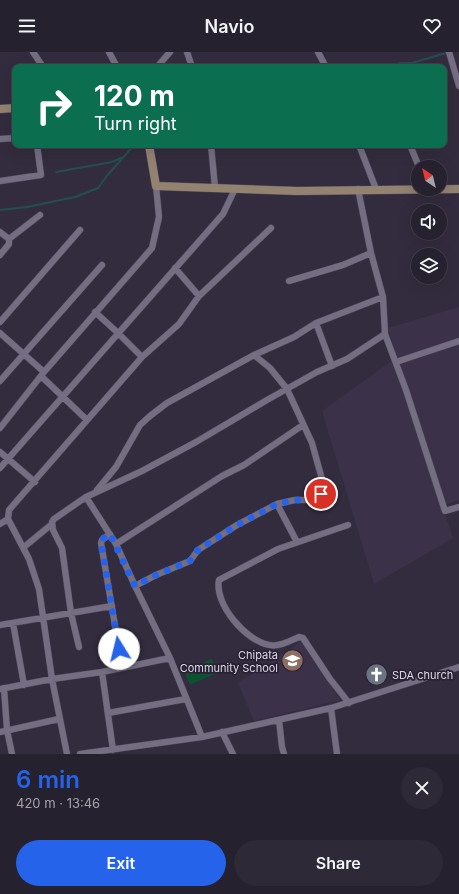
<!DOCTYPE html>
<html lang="en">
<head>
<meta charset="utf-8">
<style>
	body { margin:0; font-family:Inter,sans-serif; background:#2e2936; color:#f1f3f6; height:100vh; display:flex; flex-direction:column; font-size:15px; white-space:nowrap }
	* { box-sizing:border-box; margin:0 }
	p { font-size:13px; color:#a4a3aa }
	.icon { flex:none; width:22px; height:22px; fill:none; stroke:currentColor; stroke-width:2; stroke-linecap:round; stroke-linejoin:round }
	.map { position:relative; height:702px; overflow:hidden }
	.drawer { display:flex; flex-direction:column; background:#26212e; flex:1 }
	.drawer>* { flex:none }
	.top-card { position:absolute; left:12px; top:12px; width:435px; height:84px; border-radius:8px; box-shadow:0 4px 16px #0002,0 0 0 1px #423e4a; background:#0b6e4f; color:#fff; overflow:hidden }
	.needle { width:26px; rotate:325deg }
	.fabs { position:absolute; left:411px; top:108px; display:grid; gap:8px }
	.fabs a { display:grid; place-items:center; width:36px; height:36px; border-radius:50%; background:#26212e; box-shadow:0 4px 16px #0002,0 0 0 1px #423e4a; font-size:20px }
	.pin { position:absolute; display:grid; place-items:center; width:34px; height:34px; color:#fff; margin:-17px; border:2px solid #fff; border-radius:50%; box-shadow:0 1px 4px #0007 }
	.me { position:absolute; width:44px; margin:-22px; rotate:351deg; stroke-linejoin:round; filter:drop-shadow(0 0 3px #0008) }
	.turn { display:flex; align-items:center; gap:14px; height:84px; padding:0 16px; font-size:18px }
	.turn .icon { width:52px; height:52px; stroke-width:2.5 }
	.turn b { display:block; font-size:28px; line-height:34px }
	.round { display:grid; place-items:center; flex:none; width:42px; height:42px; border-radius:21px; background:#2e2936 }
	.headline { display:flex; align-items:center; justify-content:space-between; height:68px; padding:0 16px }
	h1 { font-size:24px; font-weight:600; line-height:30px; color:#2563eb }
	.cta { display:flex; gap:8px; margin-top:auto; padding:8px 16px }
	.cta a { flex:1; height:46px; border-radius:24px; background:#2563eb; color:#fff; font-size:16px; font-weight:600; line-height:46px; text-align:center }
	.cta a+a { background:#2e2936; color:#f1f3f6 }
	header { display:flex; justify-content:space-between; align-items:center; height:52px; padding:0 16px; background:#26212e; font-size:18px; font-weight:600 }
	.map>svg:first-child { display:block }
</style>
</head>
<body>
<header><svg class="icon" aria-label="menu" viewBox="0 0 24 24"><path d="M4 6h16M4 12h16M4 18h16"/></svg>Navio<svg class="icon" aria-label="heart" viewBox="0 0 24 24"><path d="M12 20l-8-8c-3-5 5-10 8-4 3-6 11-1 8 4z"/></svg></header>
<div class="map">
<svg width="459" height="702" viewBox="0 0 459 702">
	<rect width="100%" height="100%" fill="#332c3e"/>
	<path fill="#3b324a" d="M459,255V448L444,453L388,276Z
		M393,308L453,486L374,532L322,359Z
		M303,588L340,648L254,669L238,631Z"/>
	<path fill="#0c5231" d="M212,607L217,621L190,633L184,619Z"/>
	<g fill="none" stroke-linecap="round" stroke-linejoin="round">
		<path stroke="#224f52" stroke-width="2" d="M390,15L400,11H412L446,1
			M56,120L112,110L121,106
			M0,158L27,155L75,145L98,136L106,125L134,93"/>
		<defs>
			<path id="street" d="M33,0L43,15
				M109,0L117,15
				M187,0L192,15
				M318,0L326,15
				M449,0L459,34
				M157,15L170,0
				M0,87L15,86
				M211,93L215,136
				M359,93L376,137
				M410,93L419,115
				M0,129L41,123L37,93
				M358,137L371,201
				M0,180L9,187
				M0,203L9,192V187L40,163
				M175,216L199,244
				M289,229L343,213L371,201L383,245L385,282L406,338L445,459L459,455
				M95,260L118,281L142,305
				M0,270L80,178
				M316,271L332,314
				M0,281L44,320
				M396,310L459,289
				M41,324L87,368
				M0,329L102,213
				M0,376L44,320L152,196L159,165L156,134
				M0,400L35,430
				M0,416L223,162L235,137
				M97,438L116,415L140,373L150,364L167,351L254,303L294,285L316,271L383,245
				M86,445L116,492L135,534L170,606L202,685
				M277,452L297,490
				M0,472L8,467
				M348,473L278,497L219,528C214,552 246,589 269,593C279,595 290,589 299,585L303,586L330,627L349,651
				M110,482L102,488L101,491L119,597
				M116,492L222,424L244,413L303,373
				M24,495L52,472
				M135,534L156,523L190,509L198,498L237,473L277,452L295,448H306L324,440L325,438L312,391L287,337L270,316L254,303
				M13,571L24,633
				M0,573L112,554
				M79,595L71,561L62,496L53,478L52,470L54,467L86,445L142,419L196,390L267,348L317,320L347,307L385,282
				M102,620L113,698
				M4,636L7,678L12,702
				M0,637L52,627L102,620L170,606
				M331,656L337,702
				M108,661L186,647
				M279,668L282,695L284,702
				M0,680L59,667
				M222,680L233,702
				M67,702L52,627L39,537L29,507L8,467L9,458L142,305L179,272L199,244L271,176
				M80,702L202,685L331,656L459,615"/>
			<path id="secondary" d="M0,57L15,56
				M149,93L156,134L297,139L459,137"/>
		</defs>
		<use href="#street" stroke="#504b5a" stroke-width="7"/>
		<use href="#secondary" stroke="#504b5a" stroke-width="9"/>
		<use href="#street" stroke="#756e83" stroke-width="6"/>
		<use href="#secondary" stroke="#948271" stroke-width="8"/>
	</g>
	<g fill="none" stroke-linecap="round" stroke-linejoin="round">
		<path stroke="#2563eb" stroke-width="7" stroke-dasharray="0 12.6" d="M119,597L101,491C102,486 106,484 110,482L135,534L156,523L190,509L193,503L198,498L237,473L277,452L295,448H306L321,442"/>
	</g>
	<defs>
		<symbol id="school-disc" viewBox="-11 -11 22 22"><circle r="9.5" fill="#8d6e63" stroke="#292234"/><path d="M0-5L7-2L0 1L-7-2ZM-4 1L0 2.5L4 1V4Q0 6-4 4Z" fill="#fff"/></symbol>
		<symbol id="church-disc" viewBox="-11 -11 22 22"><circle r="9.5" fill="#6b7280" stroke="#292234"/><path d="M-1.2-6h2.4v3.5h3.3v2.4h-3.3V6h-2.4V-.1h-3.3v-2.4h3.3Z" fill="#fff"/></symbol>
	</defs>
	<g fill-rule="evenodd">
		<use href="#school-disc" x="280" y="596" width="25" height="25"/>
		<use href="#church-disc" x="364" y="610" width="25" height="25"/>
	</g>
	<g text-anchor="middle" stroke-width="3.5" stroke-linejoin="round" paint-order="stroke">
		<g font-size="11" fill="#dbd8e4" stroke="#292234" text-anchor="end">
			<text x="278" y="607">Chipata<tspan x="278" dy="13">Community School</tspan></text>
			<text x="392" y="627" text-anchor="start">SDA church</text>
		</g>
	</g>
</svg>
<div class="fabs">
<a><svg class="needle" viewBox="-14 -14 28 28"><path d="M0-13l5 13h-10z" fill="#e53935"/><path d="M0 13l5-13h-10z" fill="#a4a3aa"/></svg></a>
<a><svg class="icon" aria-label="sound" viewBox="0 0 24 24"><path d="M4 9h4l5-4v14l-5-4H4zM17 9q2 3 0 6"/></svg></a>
<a><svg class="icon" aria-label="layers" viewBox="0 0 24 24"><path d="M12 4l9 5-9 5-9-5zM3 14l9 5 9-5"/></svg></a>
</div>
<div class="pin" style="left:321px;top:442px;background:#d93025"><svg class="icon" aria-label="arrive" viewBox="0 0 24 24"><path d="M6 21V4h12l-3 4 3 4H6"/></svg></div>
<svg class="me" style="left:119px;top:597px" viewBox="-20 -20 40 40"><circle r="19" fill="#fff"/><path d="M0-13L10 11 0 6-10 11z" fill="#2563eb"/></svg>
<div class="top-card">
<div class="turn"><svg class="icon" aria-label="right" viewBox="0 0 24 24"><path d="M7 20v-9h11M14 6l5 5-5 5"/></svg><div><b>120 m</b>Turn right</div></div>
</div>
</div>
<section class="drawer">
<div class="headline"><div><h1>6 min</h1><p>420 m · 13:46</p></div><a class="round"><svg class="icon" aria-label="close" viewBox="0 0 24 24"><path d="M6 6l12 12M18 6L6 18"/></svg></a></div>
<div class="cta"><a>Exit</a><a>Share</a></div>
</section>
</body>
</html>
